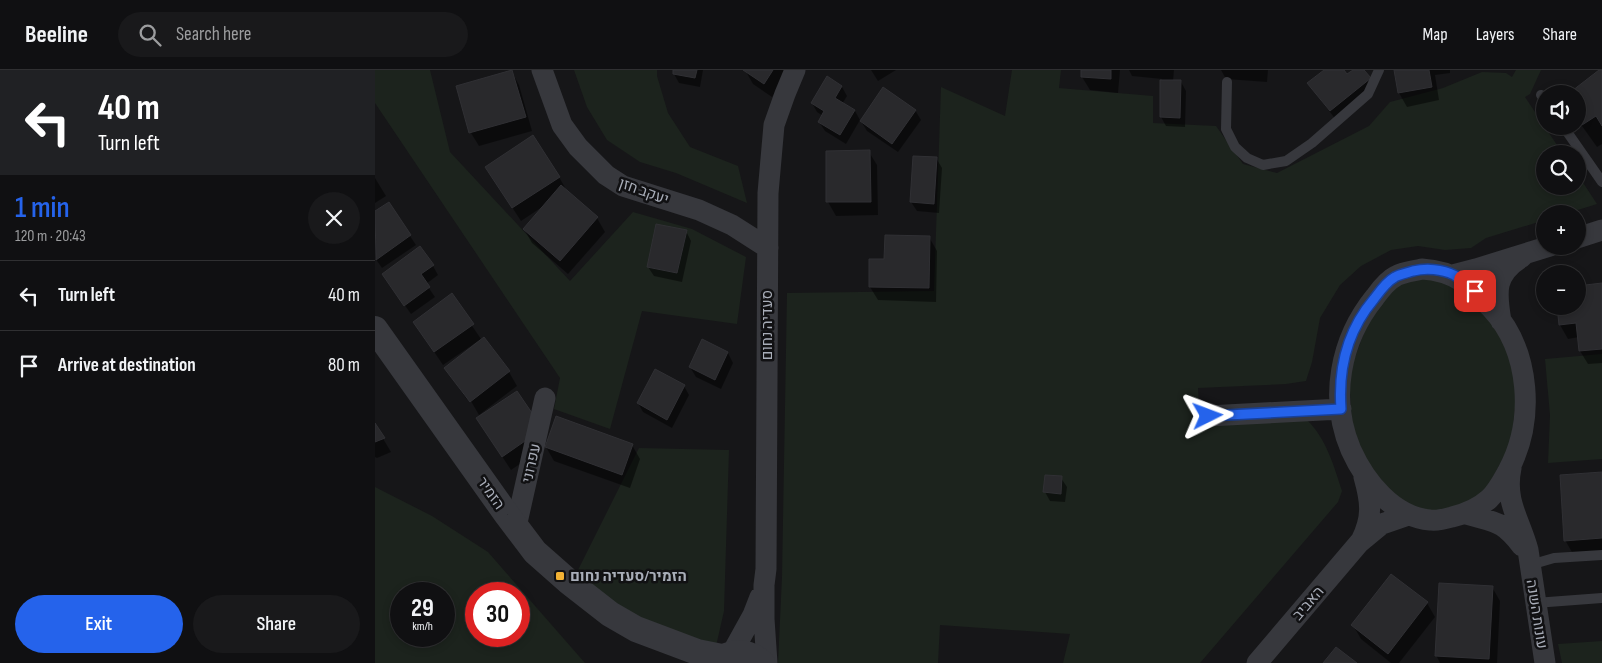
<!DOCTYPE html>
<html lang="en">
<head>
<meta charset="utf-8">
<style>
	body { margin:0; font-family:"Sofia Sans Condensed",Heebo,sans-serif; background:#19191b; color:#f1f3f6; height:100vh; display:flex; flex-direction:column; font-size:19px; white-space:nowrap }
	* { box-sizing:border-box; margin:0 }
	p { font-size:16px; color:#9c9d9f }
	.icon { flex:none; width:28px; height:28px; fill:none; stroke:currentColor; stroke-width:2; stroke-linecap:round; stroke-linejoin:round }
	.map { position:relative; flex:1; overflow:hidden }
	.panel { display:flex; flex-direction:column; background:#101012; width:375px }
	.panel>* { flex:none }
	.guide { background:#202124; color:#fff; overflow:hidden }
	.fabs { position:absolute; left:1161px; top:15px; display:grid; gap:10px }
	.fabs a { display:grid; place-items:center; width:50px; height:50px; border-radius:50%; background:#101012; box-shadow:0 2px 8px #0003,0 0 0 1px #303032; font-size:25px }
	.speed { position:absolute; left:15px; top:512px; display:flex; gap:10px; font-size:25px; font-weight:700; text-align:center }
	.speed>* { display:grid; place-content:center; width:65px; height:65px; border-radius:50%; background:#101012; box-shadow:0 2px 8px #0003,0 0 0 1px #303032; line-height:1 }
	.speed small { font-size:12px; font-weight:400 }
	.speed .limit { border:8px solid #d22; background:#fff; color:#111 }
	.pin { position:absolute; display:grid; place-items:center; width:42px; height:42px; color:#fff; margin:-21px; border-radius:10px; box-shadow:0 2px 8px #0006 }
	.me { position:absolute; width:55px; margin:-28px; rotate:87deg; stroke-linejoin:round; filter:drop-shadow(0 0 4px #0008) }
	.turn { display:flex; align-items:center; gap:18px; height:105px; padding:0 15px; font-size:22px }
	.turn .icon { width:65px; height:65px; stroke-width:2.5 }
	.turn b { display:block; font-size:35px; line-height:42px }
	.round { display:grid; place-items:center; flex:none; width:52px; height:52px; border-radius:26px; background:#19191b }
	.head { display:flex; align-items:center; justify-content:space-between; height:85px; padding:0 15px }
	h1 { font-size:30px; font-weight:600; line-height:38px; color:#2563eb }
	.cta { display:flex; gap:10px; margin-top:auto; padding:10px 15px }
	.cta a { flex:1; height:58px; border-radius:30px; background:#2563eb; color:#fff; font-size:20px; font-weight:600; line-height:58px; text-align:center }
	.cta a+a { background:#19191b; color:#f1f3f6 }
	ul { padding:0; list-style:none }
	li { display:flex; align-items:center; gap:15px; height:70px; padding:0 15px; border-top:1px solid #303032 }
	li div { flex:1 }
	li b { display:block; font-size:19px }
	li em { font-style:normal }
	header { display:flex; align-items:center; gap:30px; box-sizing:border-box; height:70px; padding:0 25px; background:#101012; border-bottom:1px solid #303032 }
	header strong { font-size:24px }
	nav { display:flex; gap:28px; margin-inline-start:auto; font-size:18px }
	.search { width:350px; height:45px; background:#19191b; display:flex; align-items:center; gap:12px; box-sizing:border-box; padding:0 18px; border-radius:28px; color:#9c9d9f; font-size:19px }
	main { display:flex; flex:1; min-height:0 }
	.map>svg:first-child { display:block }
</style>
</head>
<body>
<header>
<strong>Beeline</strong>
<div class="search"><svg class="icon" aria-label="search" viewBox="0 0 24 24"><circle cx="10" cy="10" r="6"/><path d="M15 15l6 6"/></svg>Search here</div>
<nav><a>Map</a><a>Layers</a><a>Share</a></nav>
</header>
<main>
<section class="panel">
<div class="guide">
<div class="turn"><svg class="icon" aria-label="left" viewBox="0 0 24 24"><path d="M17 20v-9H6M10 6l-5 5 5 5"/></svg><div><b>40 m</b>Turn left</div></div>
</div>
<div class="head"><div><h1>1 min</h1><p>120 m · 20:43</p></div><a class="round"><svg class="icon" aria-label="close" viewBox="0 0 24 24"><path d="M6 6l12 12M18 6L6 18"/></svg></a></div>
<ul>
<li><svg class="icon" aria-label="left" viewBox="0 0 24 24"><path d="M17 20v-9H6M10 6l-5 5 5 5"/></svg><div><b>Turn left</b></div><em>40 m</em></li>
<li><svg class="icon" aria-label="arrive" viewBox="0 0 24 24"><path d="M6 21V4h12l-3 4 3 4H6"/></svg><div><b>Arrive at destination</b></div><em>80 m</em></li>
</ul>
<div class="cta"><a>Exit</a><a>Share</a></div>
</section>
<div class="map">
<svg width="1227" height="593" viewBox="0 0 1227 593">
	<rect width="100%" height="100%" fill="#161618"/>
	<path fill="#1c231d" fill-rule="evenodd" d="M0,0H55L75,82L195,211L258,142L317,159L371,187L362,254L267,241L235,359L179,339L185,308L0,33Z
		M199,0H282V6L293,43L315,77L363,96L372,133L301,103L265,92L232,70L212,37Z
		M637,0H686L684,18L778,26V53L841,56L868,94L902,103L994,56L1015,32L1068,18L1107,2L1131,3L1137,7L1141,0H1166L1155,24L1150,27L1188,84H1170V116H1202L1203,105L1222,134L1190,144H1170V150L1111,168L1096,178L1070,180L1043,176L1016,180L986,196L965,215L945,248L937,292L931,311L911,314L823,318L825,355L932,350C951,368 959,396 967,421L963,432L825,593H688L695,564L565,555L563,593H403L407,507L412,223L559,221L566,17L630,46Z
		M1047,207L1074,212L1115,249L1133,282L1142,321L1136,374L1109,423L1088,436L1056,442L1037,437L1020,426L994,397L977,357L974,303L996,244L1024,213Z
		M1227,284V389L1173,393L1175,345L1170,289Z
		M264,378L354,380L349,541L341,576L263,554L202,502Z
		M0,417L57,446L113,482L210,593H0ZM26,524H69V566H26ZM101,524H144V566H101Z
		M1227,571V593H1187L1183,574Z"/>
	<path fill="#0007" d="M300,0H328L325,17L304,13L299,4Z
		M370,0H415L397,27L378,14Z
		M496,0H521L503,11Z
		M708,0H745L743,23L715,20L707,7Z
		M754,0H799L798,11L806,12L811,21L810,57L791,56L786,47L787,9L757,6Z
		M846,0H893L892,12L851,9Z
		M951,0H967L972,6L979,0H988L1000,18L961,50L934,14Z
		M1020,0H1075V3L1060,5L1064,30L1032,37L1024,23Z
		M1226,0L1227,74L1222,77L1202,49V24Z
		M136,1L144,15L157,61L104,76L96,63Z
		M467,17L472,26L467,34L480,41L485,50L471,74L450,61L444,52L448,46L442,42L437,33Z
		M540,40L546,50L523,82L492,61L486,51Z
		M494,82L502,95L503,145L461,146L453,132Z
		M561,88L567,98L564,143L542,141L536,132Z
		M111,97L184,107L192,121L222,148L230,162L193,204L157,173L149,159L167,137L146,151Z
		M0,108L11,126L0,133Z
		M13,133L41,175L7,198L0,188V142Z
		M311,161L316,171L307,212L279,206L273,197Z
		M554,167L562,181L561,232L503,230L495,217L511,191Z
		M58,196L63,205L51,214L60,227L36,244L14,213Z
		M1227,215V293L1213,294L1205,281L1204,267L1193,269L1185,255L1202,236Z
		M76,225L106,269L68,295L39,252Z
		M109,269L134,302L142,316L104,345L93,326L91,327L93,331L71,299Z
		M327,271L353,283L358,293L346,319L321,307L315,297Z
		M309,316L314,325L297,358L268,342L263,333Z
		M142,323L158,385L136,400L111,362Z
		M0,355L16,382L2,388L0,387Z
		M257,375L265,389L255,418L179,391L171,377Z
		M1227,404V482L1198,484L1190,470Z
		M686,408L692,417L690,432L675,431L670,422Z
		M1117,517L1125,531L1122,593H1065L1061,585Z
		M1052,533L1060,547L1024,593H1016L986,569L978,555Z"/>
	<path fill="#29292c" stroke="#303034" d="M137,0L151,47L94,63L81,16Z
		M298,0H322L320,8L298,4Z
		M368,0H398L389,14Z
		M706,0H736V9L706,7Z
		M949,0H969L972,4L978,0H989L996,8L955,41L932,13Z
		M1019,0H1054L1057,17L1023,23Z
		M1224,0H1227V56L1221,46L1207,55L1202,48V24H1193Z
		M452,6L467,16L460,28L480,40L465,65L443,52L449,41L436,33Z
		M785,10H806L805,48L785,47Z
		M508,17L541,40L517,74L485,51Z
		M158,65L185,107L137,138L110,97Z
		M495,80L496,132H451V81Z
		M538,86L562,87L559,134L535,132Z
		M186,115L223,147L185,191L148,159Z
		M14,132L36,165L1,190L0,141Z
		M281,154L312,160L302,203L272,197Z
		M510,165L555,166L554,218L494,217V189H509Z
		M45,176L59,195L46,204L55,217L29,236L7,204Z
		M1227,213V279L1204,281L1201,253L1184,255L1182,236H1202V216Z
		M77,223L99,254L59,282L38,252Z
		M109,267L135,301L95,332L69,298Z
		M327,269L353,282L340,310L314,297Z
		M280,299L310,315L292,350L262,333Z
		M142,321L157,343L150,371L127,387L101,348Z
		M181,346L258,374L247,405L170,377Z
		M0,353L10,368L0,372Z
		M1227,402V468L1189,471L1185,405Z
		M670,405L687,406L686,424L668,422Z
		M1016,504L1053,532L1013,584L976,555Z
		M1064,513L1118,516L1114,589L1060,586Z
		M961,577L982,593H948Z"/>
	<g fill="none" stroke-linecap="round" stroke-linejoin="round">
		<path stroke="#37383d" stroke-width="10" d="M852,12L851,59L860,77L872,88L888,95L911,91L937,73L993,24L1004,0
			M1166,25L1170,30
			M1188,56L1227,112
			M1155,495L1179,488L1227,485
			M1160,533L1227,528"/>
		<path stroke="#37383d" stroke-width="21" d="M167,0L187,55L203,77L231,105L248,116L324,140L357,155L393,178
			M1202,168L1227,160
			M1047,199C1080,201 1094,215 1116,238C1156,281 1160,351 1133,401C1128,410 1122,422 1114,429C1104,438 1090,444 1077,447C1070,449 1061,451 1055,450C1018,447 990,411 976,380C954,329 965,270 1000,227C1005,220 1013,210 1021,206C1028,202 1039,201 1047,199Z
			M1078,205L1101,199L1175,176
			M1126,251C1121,222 1119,204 1147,187
			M833,346L966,339
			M1136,398C1129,431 1145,450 1153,480L1170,593
			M1091,444C1121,453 1127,450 1147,476
			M141,457L170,328
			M986,471C998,447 996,432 989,407
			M357,583L378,545L385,527
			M392,593L389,549V515L391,499L393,123L399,55L410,24L420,0
			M882,593L984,473L1007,454L1033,445"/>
		<path stroke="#37383d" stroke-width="26" d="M0,259L132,445L160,482L194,512L235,544L261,559L322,582L347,587
			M341,593C355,580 373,580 387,593"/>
	</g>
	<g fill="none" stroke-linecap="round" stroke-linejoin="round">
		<defs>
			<path id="route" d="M833,346L966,339C963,298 972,261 999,229C1005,221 1011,212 1020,207C1025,204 1032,203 1038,201C1051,198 1067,199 1079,205C1086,209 1093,216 1100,221"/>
		</defs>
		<use href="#route" stroke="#184099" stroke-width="12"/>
		<use href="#route" stroke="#2563eb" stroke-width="9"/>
	</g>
	<rect fill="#f2b134" stroke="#111113" stroke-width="2" x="180" y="501" width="10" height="10" rx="2.5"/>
	<g text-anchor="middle" stroke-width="5" stroke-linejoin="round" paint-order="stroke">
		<g font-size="15" fill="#a8adb8" stroke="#111113">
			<text transform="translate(269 121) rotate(20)" y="5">יעקב חזן</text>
			<text transform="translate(392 255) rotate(-90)" y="5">סעדיה נחום</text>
			<text transform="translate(156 393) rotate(-77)" y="5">עפרוני</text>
			<text transform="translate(116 423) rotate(55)" y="5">הזמיר</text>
			<text transform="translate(933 533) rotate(-49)" y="5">האביב</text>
			<text transform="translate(1162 544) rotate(81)" y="5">עונות השנה</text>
		</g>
		<g font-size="15" font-weight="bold" fill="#a8adb8" stroke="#111113" text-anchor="start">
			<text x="195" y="511">הזמיר/סעדיה נחום</text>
		</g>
	</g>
</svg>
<div class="fabs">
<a><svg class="icon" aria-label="sound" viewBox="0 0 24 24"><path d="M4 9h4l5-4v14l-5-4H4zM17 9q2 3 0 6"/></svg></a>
<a><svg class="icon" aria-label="search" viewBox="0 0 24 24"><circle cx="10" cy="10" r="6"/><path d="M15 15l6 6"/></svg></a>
<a>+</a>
<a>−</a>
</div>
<div class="speed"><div>29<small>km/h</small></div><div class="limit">30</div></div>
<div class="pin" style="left:1100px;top:221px;background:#d93025"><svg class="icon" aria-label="arrive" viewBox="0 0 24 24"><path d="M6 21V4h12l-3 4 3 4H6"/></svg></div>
<svg class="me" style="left:833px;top:346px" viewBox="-20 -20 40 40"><path d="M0-17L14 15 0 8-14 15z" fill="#2563eb" stroke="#fff" stroke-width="4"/></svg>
</div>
</main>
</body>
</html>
